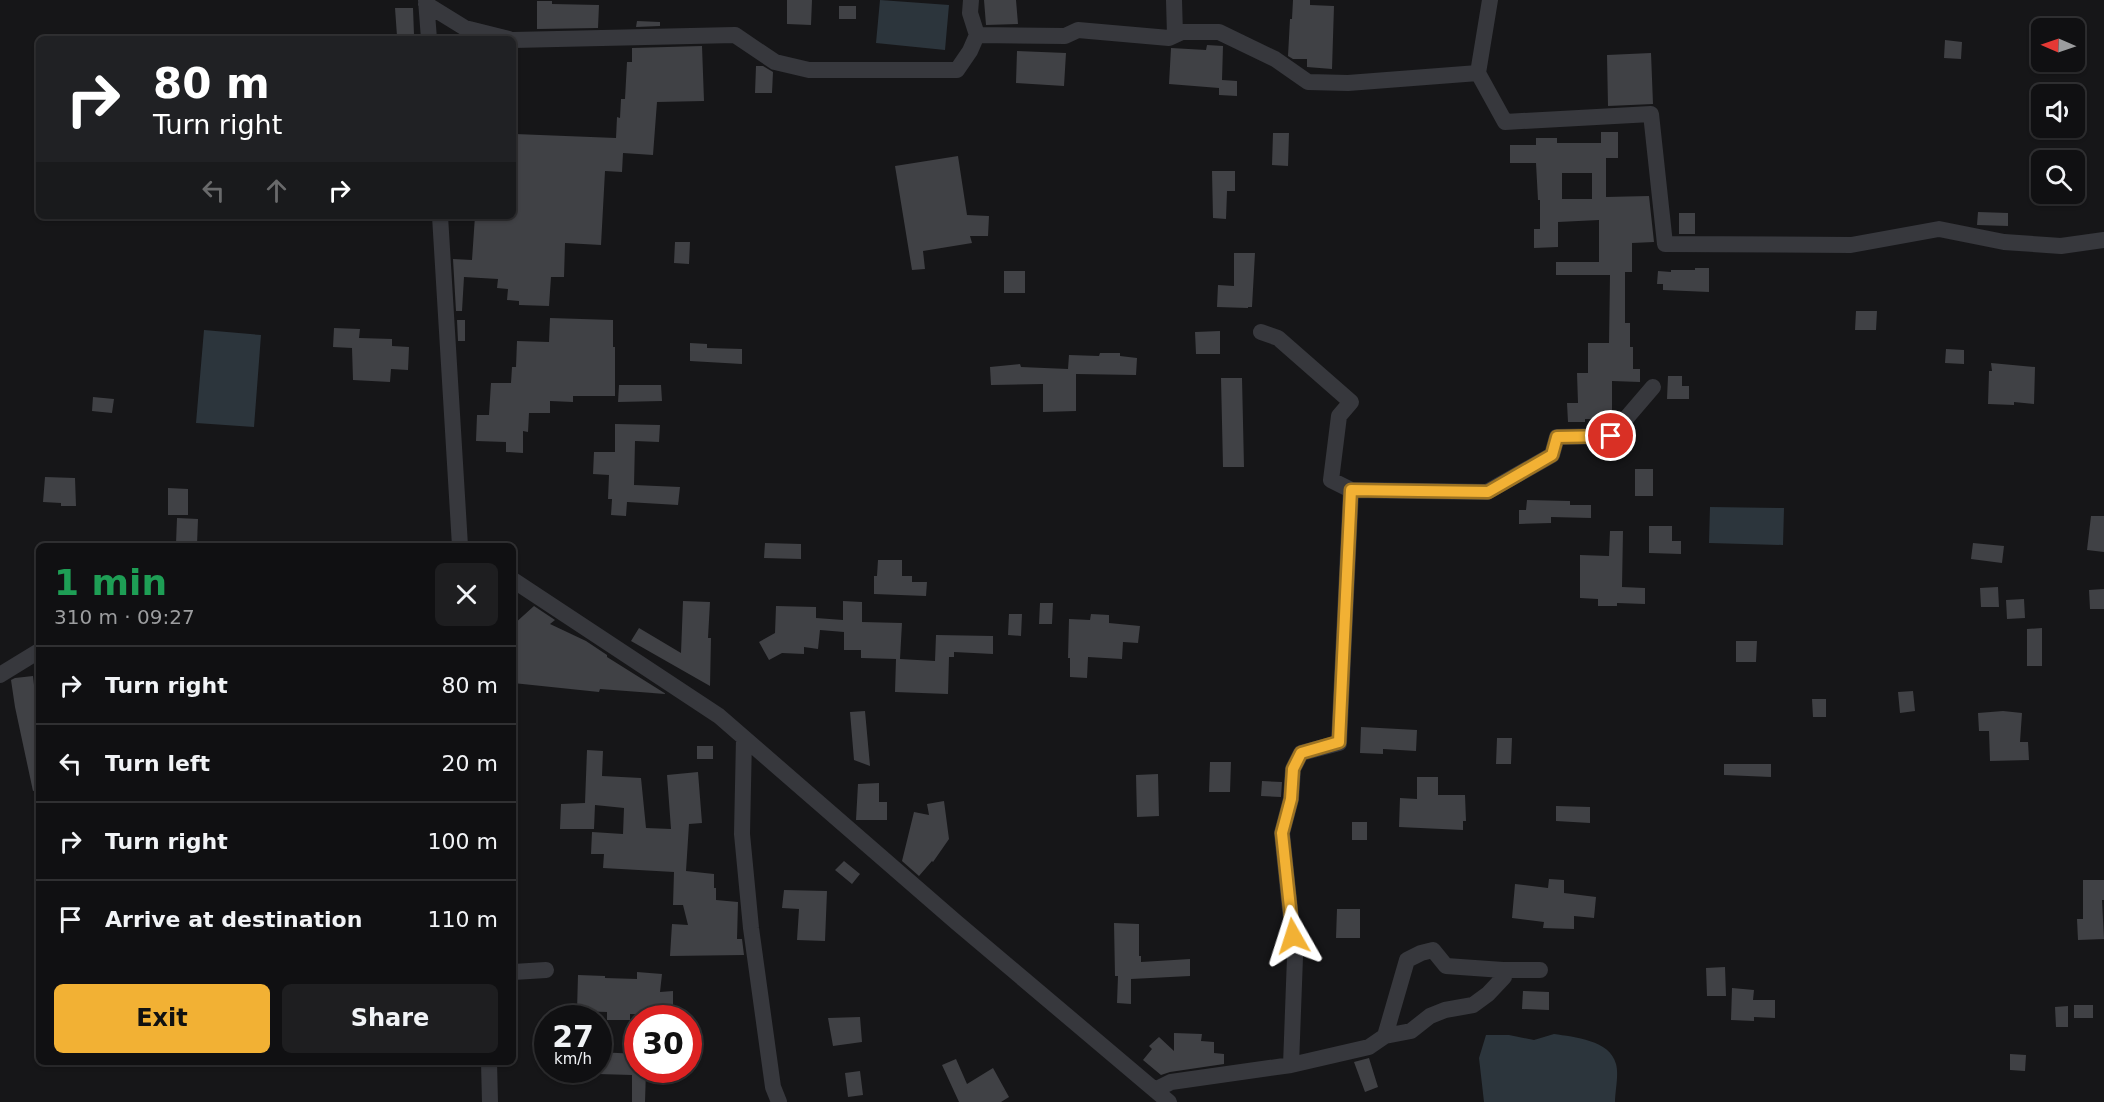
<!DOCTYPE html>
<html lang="en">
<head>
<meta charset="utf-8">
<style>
	body { margin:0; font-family:"DejaVu Sans",sans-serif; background:#1e1e20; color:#f1f3f6; height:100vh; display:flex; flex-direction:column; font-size:22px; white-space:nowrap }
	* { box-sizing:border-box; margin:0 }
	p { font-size:20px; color:#9c9d9f }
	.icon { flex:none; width:33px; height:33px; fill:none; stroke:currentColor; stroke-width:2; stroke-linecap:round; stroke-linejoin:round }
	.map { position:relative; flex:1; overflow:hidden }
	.sheet { position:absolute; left:36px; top:543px; width:480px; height:522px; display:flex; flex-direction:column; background:#101012; border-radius:9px; box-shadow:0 2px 4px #0004,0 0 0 2px #303032 }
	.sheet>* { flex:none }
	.guide { position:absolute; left:36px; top:36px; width:480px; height:183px; border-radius:9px; box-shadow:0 2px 4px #0004,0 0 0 2px #303032; background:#202124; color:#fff; overflow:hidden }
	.needle { width:39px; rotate:272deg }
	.buttons { position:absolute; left:2031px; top:18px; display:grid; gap:12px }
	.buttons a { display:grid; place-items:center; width:54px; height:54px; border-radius:9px; background:#101012; box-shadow:0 2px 4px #0004,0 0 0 2px #303032; font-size:30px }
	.speed { position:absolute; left:534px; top:1005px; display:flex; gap:12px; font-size:30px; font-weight:700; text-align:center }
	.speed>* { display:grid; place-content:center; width:78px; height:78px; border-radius:50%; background:#101012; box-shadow:0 2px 4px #0004,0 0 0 2px #303032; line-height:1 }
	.speed small { font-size:15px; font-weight:400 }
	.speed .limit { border:9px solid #d22; background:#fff; color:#111 }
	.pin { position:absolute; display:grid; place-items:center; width:51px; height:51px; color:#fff; margin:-26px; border:3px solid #fff; border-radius:50%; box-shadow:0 2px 6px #0007 }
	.me { position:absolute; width:66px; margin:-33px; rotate:354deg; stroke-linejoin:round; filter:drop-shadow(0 0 4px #0008) }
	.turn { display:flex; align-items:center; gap:21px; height:126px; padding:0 18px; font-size:27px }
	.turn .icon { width:78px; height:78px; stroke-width:2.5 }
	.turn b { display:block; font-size:42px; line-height:51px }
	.lanes { display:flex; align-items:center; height:57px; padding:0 18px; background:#0003; justify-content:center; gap:30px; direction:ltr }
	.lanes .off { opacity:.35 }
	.round { display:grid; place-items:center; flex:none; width:63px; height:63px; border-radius:9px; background:#1e1e20 }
	.head { display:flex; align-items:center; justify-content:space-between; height:102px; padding:0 18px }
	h1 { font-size:36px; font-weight:600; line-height:45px; color:#1e9e55 }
	.action { display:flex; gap:12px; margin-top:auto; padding:12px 18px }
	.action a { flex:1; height:69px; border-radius:9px; background:#f2b134; color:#111; font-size:24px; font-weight:600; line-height:69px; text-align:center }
	.action a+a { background:#1e1e20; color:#f1f3f6 }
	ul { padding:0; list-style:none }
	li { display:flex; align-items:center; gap:18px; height:78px; padding:0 18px; border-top:2px solid #303032 }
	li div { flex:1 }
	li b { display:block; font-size:22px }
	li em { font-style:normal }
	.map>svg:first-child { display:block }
</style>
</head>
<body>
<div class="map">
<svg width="2104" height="1102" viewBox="0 0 2104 1102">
	<rect width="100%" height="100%" fill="#161618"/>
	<path fill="#2c353c" d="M880,0L949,5L945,50L876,43Z
		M204,330L261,335L254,427L196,423Z
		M1710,507L1784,508L1783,545L1709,543Z
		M1554,1034C1574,1037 1610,1040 1616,1064C1619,1075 1615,1091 1615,1102H1484L1479,1058L1486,1035H1509L1534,1040Z"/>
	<path fill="#404145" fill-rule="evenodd" d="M787,0H812L811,25L787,24Z
		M984,0H1016L1018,24L986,25Z
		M1293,0H1310V5L1334,6L1332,69L1307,67V59H1293L1288,56L1290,19H1292Z
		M537,1H552V4L599,5L598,28L537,29Z
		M839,6H856V19H839Z
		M395,8H413L414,35L397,36Z
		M637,21L660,22V26L636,27Z
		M1945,40L1962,42L1961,59L1944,58Z
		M1207,45L1223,46L1222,80L1237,81V96L1219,95V88L1169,84L1171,48L1206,50Z
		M702,46L704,101L657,102L653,155L623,153L622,172L605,171L601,245L565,243L564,277H551L549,306L519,305V301L507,300L508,289L497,288L498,279L464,277L462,311H456L453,259L472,260L475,216H513L515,134L616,138L617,117L620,118L621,99H625L627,62H632V48Z
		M1017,51L1066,53L1064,86L1016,83Z
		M1651,53L1653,104L1608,106L1607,55Z
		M756,66H763L773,72L772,93H755Z
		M1601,132H1618V158H1606V197L1649,196L1654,242L1632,243V272H1625V323H1630V347H1633V369H1640V382L1612,381V419H1585V422H1568L1567,403H1578L1577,373H1588V343H1609L1610,275H1556V262H1599V220L1558,222V247L1534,248V229H1540V200H1538L1536,163H1510V145H1536V138H1557V143H1601ZM1562,173H1592V199H1562Z
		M1273,133H1289L1288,166L1272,165Z
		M958,156L967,215L989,216L988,236H970L972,243L923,251L925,269L912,270L895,166Z
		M1212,171H1235V191H1227L1226,219L1213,218Z
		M1978,212L2008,213V226L1977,225Z
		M1679,213H1695V234H1679Z
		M675,242H690L689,264L674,263Z
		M1234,253H1255L1252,307H1248V308L1217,307L1218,285L1234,286Z
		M1695,268H1709V292L1663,290V284H1657L1658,271L1671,272V270H1695Z
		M1004,271H1025V293H1004Z
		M1856,311H1877L1876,330H1855Z
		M550,318L613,320V347H615V396H573V402L550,401V413H529L528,432L523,431V453L506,452V442L476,441L477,415H489L491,383H511L512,367H516L517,341L549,342Z
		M457,320H465V341H458Z
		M334,328L360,329L359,338L392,339V346L409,347L408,370L391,369L390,382L353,380L352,348L333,347Z
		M1220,331V354H1196L1195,332Z
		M690,343L707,344V348L742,349V364L690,361Z
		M1946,349L1964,350V364L1945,363Z
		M1100,353H1120V356L1137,358L1136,375L1076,374V411L1043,412V384L991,385L990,367L1020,364L1021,367L1068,369L1069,355L1099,356Z
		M1991,363L2035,367L2034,404L2014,402V405L1988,404L1989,371H1992Z
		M1668,376H1682V386H1689V399H1667Z
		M1221,378H1242L1244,467H1223Z
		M619,385H661L662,401L618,402Z
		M93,397L114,399L112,413L92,411Z
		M615,424L660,425L659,442L635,441L634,485L680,487L678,505L627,502L626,516L611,515L612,499H608L609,475L593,474L594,452H615Z
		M1635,469H1653V496H1635Z
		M45,477L75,478L76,506H61V503L43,502Z
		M168,488L188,489V515H168Z
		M1527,500L1570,501V505H1591V518L1551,517V523L1519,524V510H1526Z
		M2091,516H2104V552L2087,550Z
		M177,518L198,519L197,545L176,544Z
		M1649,526H1672V541H1681V554L1649,553Z
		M1610,531H1623L1622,587L1645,588V604L1617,603V606H1598V599L1580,598V555L1609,556Z
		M765,543L801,544V559L764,558Z
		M1973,543L2004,546L2002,563L1971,559Z
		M878,560H902V576H912V582H927L926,596L874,594V576H877Z
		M1998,587L1999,607H1981L1980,588Z
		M2104,589V609H2090L2089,590Z
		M2024,599L2025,618L2007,619L2006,600Z
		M683,601L710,602L708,638H711L710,686L631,641L639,628L681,653Z
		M843,601L862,602V622L902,623L900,659L935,661L936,635L993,636V654L954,652V657H949L948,694L895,692L896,659L861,658V650H844V632L820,630L818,649L804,647V654L782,653L769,660L759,642L775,633L776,606L816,607V618L843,620Z
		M1040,603H1053L1052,624H1039Z
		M534,606L555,620L550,624L586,641L607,655V657L666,694L600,689L599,692L513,683V625Z
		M1009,614H1022L1021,636L1008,635Z
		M1091,614L1109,615V623L1140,626L1138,643L1123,642L1122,659L1088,657L1087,678L1070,677V658H1068L1069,619L1090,620Z
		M2042,628V666H2027V629Z
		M1736,641H1757L1756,662H1736Z
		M33,676L37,712L39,711V790L33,791L15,707L11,680L15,678Z
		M1913,691L1915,711L1900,713L1898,692Z
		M1812,699H1826V717H1813Z
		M865,711L870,766L854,760L850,712Z
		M2003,711L2022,713L2020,742H2028L2029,760L1990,761L1989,731H1979L1978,713Z
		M1361,727L1417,730L1416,751L1383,749V754L1360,753Z
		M1497,738H1512L1511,764H1496Z
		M697,746H713V759H697Z
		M587,750L603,751L602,776L641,778L646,828L671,829L667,775L698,772L702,823L689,824L686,871L714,874V888H716V900L738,902L737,939H742L744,955L670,956L672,924L688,925L683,905H673L674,872L603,868L604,854H591L592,832L623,834L624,808L595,805L594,829H560L561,804L585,803Z
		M1210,762H1231L1230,792H1209Z
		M1724,764H1771V777L1724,775Z
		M1158,774L1159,816L1137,817L1136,775Z
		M1417,777H1438V795H1465L1466,821H1463V830L1399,827L1400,798L1417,799Z
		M1262,781L1282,782L1281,797L1261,796Z
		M879,783V802H887V820H856L858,784Z
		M944,801L949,839L933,862L932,861L919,876L902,861L914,812L929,815L927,804Z
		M1556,806L1590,807V823L1556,821Z
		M1352,822H1367V840H1352Z
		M844,861L860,874L852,884L835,870Z
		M1549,879L1564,880V893L1596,897L1594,918L1574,916V929L1543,928L1544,922L1512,918L1515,884L1548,888Z
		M2083,880H2104V900H2102L2104,939L2078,940L2077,919H2083Z
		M784,890L827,891L825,941L797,940L799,909L782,908Z
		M1337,909H1360V938H1336Z
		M1114,923L1139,924V956H1141V962L1190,959V976L1131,979V1004L1117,1003L1118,976H1115Z
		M1725,967L1726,996H1707L1706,968Z
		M637,972L662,974L660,992L673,991V1018H659V1015L630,1014V1020H607V1012L577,1011L578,975L605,976V978L637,979Z
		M1732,988L1754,990L1753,1000H1775V1018L1754,1017V1021L1731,1020Z
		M1523,991L1549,992V1010L1522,1009Z
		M2074,1005H2093V1018H2074Z
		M2068,1006V1027H2056L2055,1007Z
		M860,1017L862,1042L833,1046L828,1018Z
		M1174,1033L1202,1034L1201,1041L1214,1042V1053L1224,1054V1064L1170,1072L1161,1075L1143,1060L1152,1049L1149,1046L1159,1037L1174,1051Z
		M598,1052L638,1054V1070H646L645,1102H632V1075L598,1074Z
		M2010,1054L2026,1055L2025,1071L2010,1070Z
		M1369,1058L1378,1087L1365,1092L1354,1062Z
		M956,1059L967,1084L993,1068L1009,1097L1001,1102H959L942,1065Z
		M860,1071L863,1095L848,1097L845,1073Z"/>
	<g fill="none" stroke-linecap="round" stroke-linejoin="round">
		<path stroke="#37383d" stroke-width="16" d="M426,0L429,39
			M971,0L970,13L977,35
			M1174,0L1175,35
			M426,4L465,28L509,39
			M513,40L735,35L775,62L809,70H957L970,51L977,35L1065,36L1078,30L1169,38L1182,32H1219L1275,59L1308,82L1348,83L1478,73L1505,122L1651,114L1665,244L1851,245L1939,229L2004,242L2061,246L2104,240
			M1478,73L1490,0
			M440,216L460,546
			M1351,490L1487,492L1552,455L1557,437L1611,436L1653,387
			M513,580L719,716L956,922L1169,1102
			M0,675L39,651
			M744,738L742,834L751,928L773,1087L779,1102
			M513,972L546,970
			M1385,1036L1411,1031L1430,1016L1445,1010L1473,1005L1488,994L1504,977L1503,970
			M489,1062L490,1102
			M1291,1065L1369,1047L1385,1036L1407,960L1421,953L1433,950L1446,966L1503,970H1540
			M1155,1090L1171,1082L1291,1065L1295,957L1282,833L1291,799L1293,769L1301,753L1339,743L1351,490L1331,480L1339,416L1351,402L1278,338L1261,332"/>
	</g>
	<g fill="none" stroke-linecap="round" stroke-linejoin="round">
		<defs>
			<path id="route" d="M1293,936L1282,833L1291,799L1293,769L1301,753L1339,742L1351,490L1488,492L1552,455L1557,437L1611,436"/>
		</defs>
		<use href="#route" stroke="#9d7322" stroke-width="15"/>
		<use href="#route" stroke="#f2b134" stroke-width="10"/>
	</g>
</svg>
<div class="buttons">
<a><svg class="needle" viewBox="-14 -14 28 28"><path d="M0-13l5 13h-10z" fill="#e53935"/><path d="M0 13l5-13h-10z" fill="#9c9d9f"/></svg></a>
<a><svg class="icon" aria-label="sound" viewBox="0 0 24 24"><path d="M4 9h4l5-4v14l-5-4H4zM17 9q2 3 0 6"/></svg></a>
<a><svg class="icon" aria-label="search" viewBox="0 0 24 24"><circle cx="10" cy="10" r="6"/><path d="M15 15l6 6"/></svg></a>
</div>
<div class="speed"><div>27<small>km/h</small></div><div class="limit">30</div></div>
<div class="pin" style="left:1611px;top:436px;background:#d93025"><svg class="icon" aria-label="arrive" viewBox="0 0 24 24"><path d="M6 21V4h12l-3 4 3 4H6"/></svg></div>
<svg class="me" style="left:1293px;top:936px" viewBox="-20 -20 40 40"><path d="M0-17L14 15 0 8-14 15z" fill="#f2b134" stroke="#fff" stroke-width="4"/></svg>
<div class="guide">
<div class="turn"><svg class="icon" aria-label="right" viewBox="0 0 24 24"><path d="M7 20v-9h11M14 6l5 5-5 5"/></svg><div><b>80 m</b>Turn right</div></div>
<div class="lanes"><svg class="icon off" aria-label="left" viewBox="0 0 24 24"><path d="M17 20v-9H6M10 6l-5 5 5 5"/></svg><svg class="icon off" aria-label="ahead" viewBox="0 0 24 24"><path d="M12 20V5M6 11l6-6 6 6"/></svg><svg class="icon" aria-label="right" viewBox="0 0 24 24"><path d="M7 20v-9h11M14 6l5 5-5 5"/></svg></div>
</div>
<section class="sheet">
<div class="head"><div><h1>1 min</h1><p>310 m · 09:27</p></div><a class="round"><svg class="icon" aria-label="close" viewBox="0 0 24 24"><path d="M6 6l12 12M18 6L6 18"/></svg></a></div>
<ul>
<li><svg class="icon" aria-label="right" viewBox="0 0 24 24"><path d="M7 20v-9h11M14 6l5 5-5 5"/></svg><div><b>Turn right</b></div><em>80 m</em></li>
<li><svg class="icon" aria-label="left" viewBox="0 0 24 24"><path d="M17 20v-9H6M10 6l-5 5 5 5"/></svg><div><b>Turn left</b></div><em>20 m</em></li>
<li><svg class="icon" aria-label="right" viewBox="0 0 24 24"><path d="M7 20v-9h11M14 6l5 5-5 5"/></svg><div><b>Turn right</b></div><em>100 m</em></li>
<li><svg class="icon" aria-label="arrive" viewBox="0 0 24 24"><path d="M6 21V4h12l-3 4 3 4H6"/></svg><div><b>Arrive at destination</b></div><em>110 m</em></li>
</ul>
<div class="action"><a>Exit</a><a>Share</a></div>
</section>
</div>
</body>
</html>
